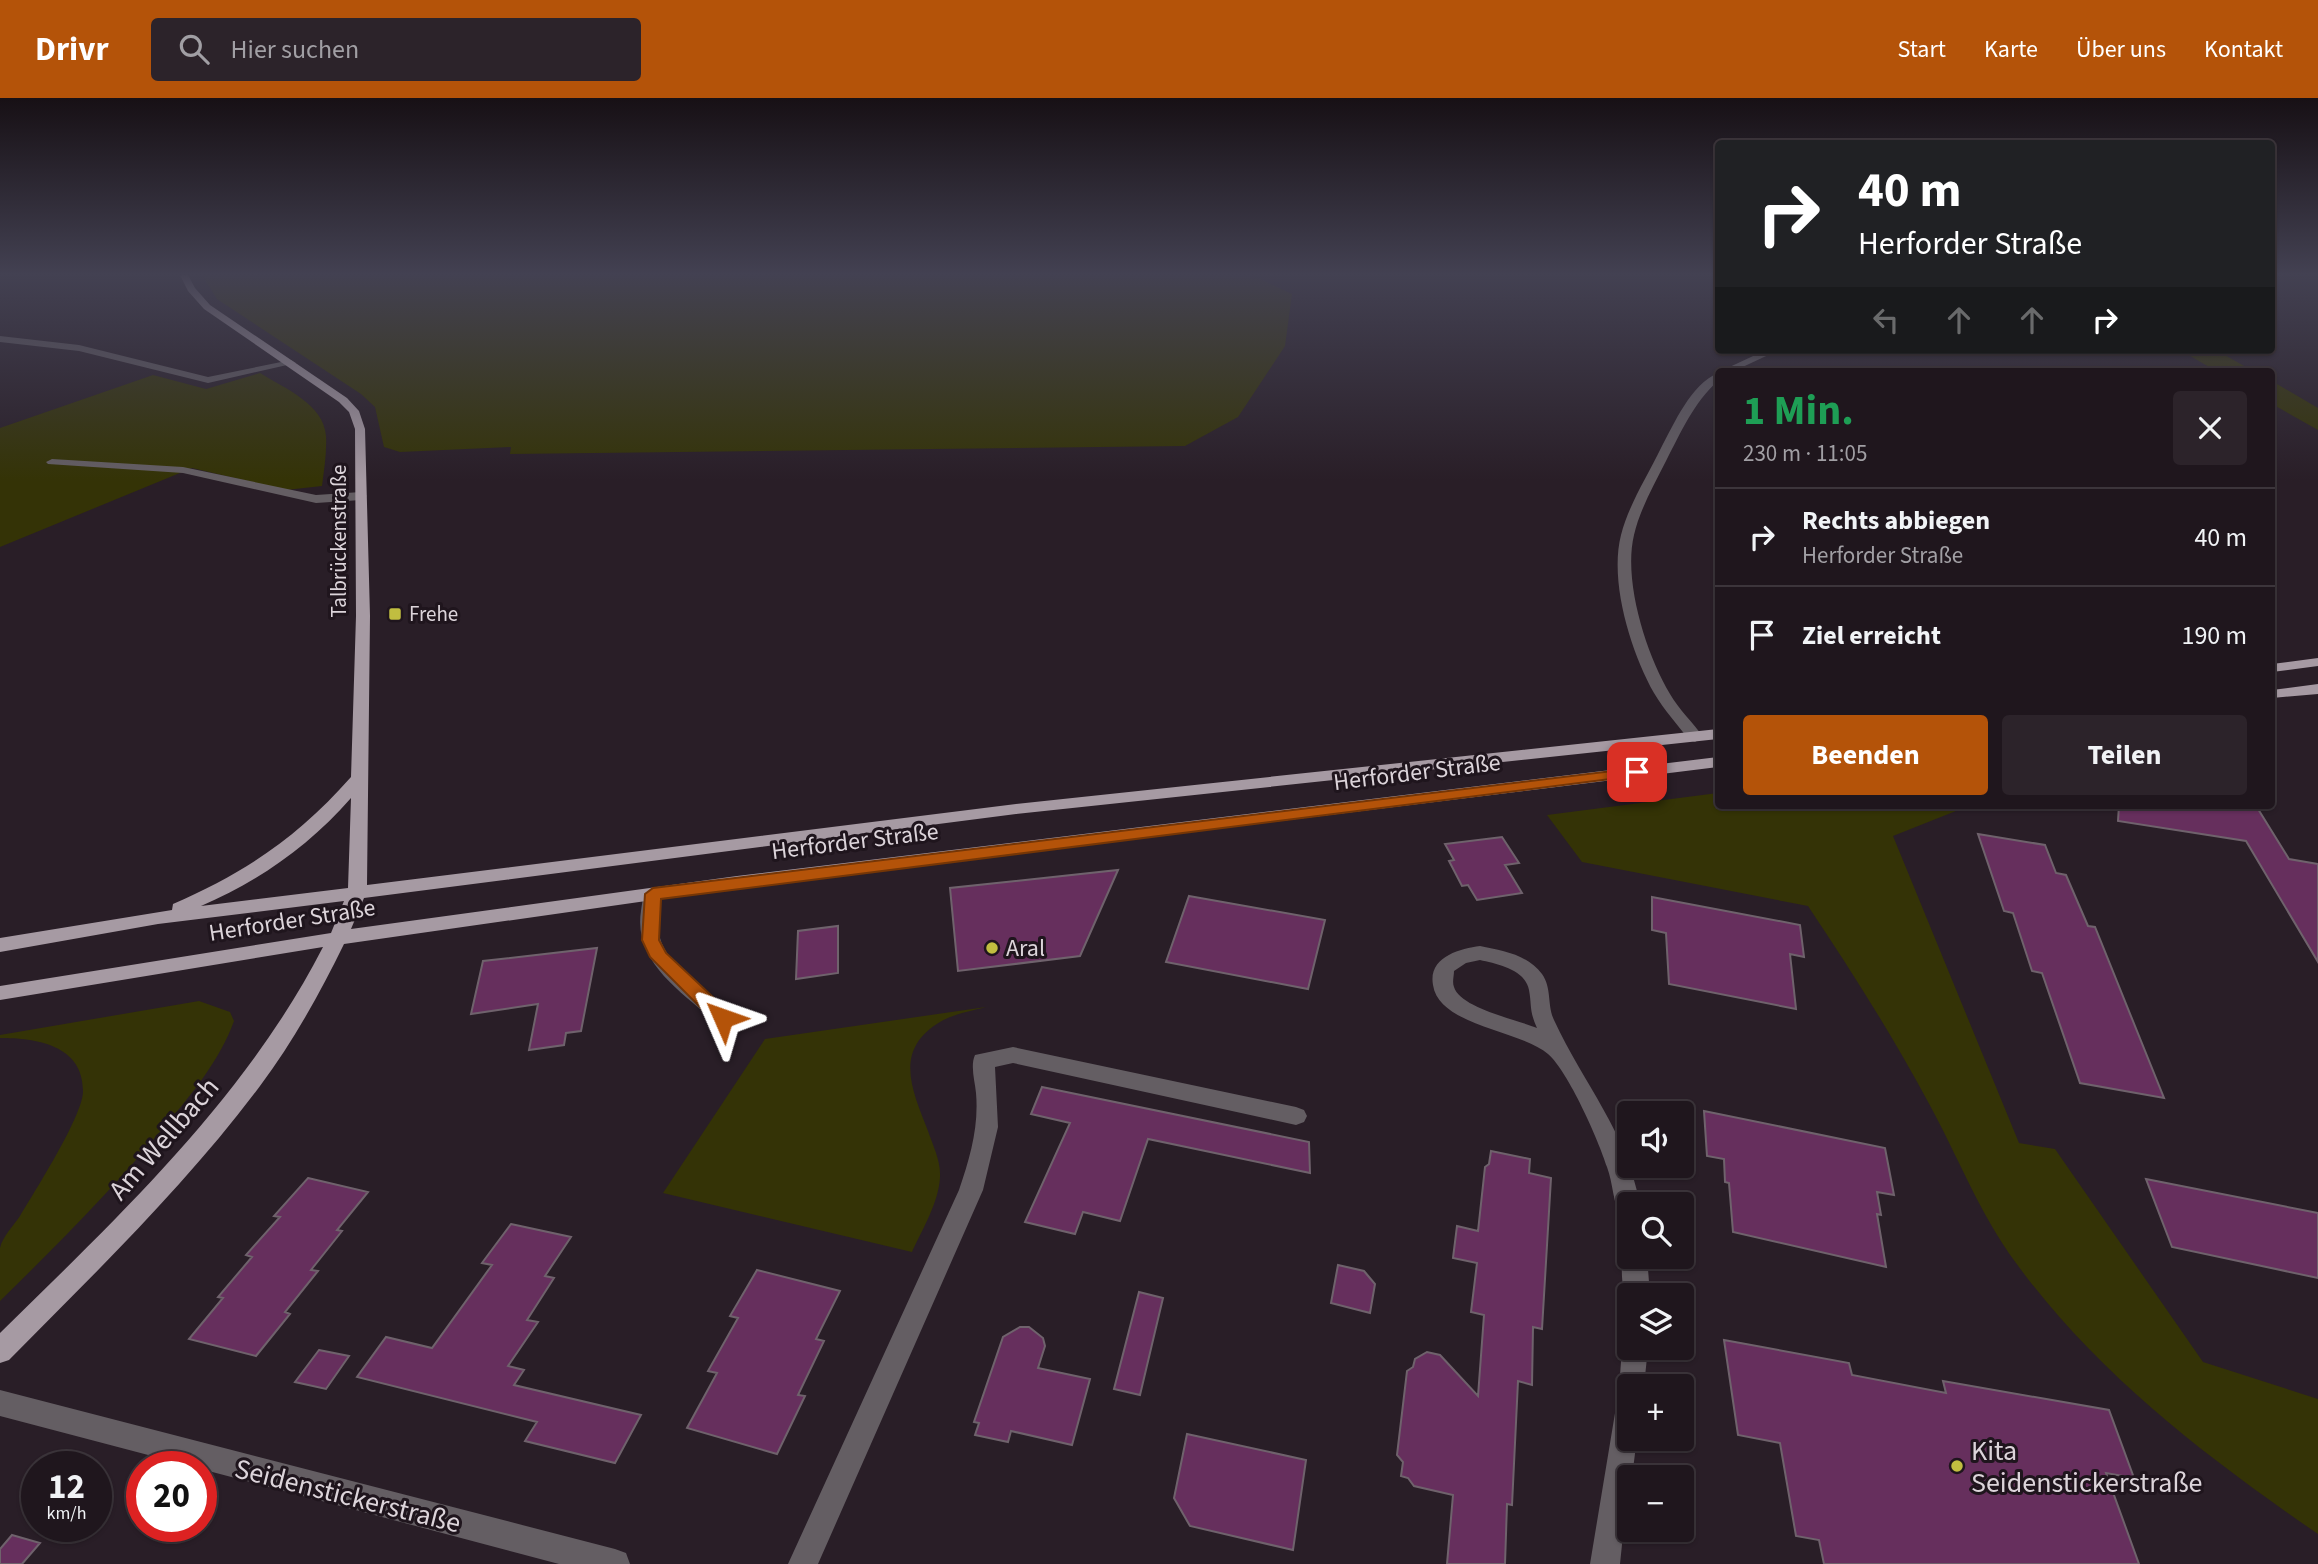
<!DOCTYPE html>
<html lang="de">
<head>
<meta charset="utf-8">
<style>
	body { margin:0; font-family:"Source Sans 3",sans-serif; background:#2c232a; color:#f1f3f6; height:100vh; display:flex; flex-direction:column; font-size:26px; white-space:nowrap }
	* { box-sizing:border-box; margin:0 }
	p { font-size:23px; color:#a19fa4 }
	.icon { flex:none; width:38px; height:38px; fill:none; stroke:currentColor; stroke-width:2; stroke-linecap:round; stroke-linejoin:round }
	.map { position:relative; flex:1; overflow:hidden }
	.details { position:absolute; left:1715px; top:270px; width:560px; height:441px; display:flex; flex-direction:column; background:#1f161d; border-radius:7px; box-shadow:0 2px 5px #0004,0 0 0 2px #3c353b }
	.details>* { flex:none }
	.hud { position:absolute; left:1715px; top:42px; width:560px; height:214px; border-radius:7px; box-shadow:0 2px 5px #0004,0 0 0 2px #3c353b; background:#202124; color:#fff; overflow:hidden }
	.tools { position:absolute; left:1617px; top:1003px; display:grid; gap:14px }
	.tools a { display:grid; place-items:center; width:77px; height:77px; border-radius:7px; background:#1f161d; box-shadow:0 2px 5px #0004,0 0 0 2px #3c353b; font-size:35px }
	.speed { position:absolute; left:21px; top:1353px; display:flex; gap:14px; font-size:35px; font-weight:700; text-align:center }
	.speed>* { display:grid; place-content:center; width:91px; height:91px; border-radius:50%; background:#1f161d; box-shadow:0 2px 5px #0004,0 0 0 2px #3c353b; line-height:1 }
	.speed small { font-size:18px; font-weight:400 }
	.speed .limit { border:10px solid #d22; background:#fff; color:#111 }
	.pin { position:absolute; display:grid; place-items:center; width:60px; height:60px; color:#fff; margin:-30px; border-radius:14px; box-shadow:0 4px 10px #0006 }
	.me { position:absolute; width:77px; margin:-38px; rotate:313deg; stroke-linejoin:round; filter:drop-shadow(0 0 5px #0008) }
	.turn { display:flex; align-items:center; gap:24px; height:147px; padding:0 28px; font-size:32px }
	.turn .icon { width:91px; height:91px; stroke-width:2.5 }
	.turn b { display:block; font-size:49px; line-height:60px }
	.lanes { display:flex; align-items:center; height:66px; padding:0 28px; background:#0003; justify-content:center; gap:35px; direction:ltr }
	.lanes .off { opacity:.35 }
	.round { display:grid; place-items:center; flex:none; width:74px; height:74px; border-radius:7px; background:#2c232a }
	.head { display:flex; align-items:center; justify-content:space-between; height:119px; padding:0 28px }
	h1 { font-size:42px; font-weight:700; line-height:52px; color:#1e9e55 }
	.action { display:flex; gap:14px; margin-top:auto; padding:14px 28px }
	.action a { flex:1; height:80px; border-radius:7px; background:#b45309; color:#fff; font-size:28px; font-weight:700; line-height:80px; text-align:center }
	.action a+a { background:#2c232a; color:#f1f3f6 }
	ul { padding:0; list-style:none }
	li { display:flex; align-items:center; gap:21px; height:98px; padding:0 28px; border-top:2px solid #3c353b }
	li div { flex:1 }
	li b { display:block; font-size:26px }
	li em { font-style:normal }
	header { display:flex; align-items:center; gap:42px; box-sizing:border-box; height:98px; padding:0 35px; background:#b45309; color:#fff }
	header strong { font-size:33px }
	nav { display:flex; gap:38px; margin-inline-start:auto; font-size:24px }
	.search { width:490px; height:63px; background:#2c232a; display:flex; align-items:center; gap:18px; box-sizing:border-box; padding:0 24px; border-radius:7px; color:#a19fa4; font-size:26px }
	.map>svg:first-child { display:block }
</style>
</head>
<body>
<header>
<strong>Drivr</strong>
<div class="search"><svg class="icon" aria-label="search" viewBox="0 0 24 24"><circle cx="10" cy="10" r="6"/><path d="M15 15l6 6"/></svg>Hier suchen</div>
<nav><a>Start</a><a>Karte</a><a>Über uns</a><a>Kontakt</a></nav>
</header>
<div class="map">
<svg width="2318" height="1466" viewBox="0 0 2318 1466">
	<rect width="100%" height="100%" fill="#291e27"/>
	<path fill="#343306" d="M202,177H1223L1258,180L1292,196L1285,248L1238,319L1185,348L510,356L511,349L400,354L384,349L375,309L361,296L217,201Z
		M2180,252H2216L2253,273H2216Z
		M260,275C284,290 324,306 326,338C327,354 324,372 322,388L286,392L192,370L0,449V330L153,277L206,291Z
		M2272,283L2318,310V332L2272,306Z
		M1718,695V707H1971L1893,738L2019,1045L2055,1051L2203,1264L2318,1301V1436C2206,1359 2097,1276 2016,1165C1979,1115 1957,1056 1927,1002C1891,935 1850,871 1808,808L1582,764L1547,717Z
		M199,903L230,914L234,923C220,962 191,997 164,1029C113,1091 57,1147 0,1203C0,1187 0,1166 0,1150C2,1139 14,1127 20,1118C35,1093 82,1019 83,994C84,947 36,940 0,940V937Z
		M986,909C972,913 953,916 940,924C893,952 912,992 928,1033C933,1048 941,1063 940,1079C939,1104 922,1132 912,1154L663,1095L765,941Z"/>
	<path fill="#662f5d" stroke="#6f626c" stroke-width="2" d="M2119,707H2227L2258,711L2289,761L2318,766V864L2246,743L2118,723Z
		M1978,736L2045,747L2056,775L2066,777L2088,828L2095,829L2164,1000L2080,985L2042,875L2032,873L2013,815L2004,813Z
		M1502,739L1519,765L1505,767L1522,795L1477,802L1468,787L1462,788L1449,763L1454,762L1445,746Z
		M1118,772L1080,858L958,873L950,790Z
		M1189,798L1325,822L1308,891L1166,864Z
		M1652,799L1800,827L1804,859L1790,856L1796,911L1669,886L1666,835L1652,832Z
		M838,828V875L796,881L798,833Z
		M597,850L581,933L566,935L564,947L529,952L538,906L471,916L483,863Z
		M1042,989L1309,1044L1310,1075L1148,1041L1120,1123L1083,1114L1075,1136L1025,1124L1070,1025L1031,1016Z
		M1704,1013L1885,1050L1894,1097L1877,1094L1881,1117L1877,1116L1886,1169L1733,1134L1729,1085L1725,1084L1724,1061L1707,1058Z
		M1491,1053L1530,1061L1529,1075L1551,1080L1542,1231L1533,1229L1532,1287L1518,1283L1512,1407L1507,1406L1505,1466H1447L1453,1397L1414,1388L1408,1380L1401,1378L1403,1364L1397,1357L1407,1273L1413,1269L1415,1261L1427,1254L1440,1257L1478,1298L1484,1217L1471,1214L1477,1165L1453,1160L1457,1128L1478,1133L1485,1069L1489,1066Z
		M308,1080L368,1094L337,1132L342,1133L311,1172L318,1173L285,1214L290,1216L256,1258L189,1241L223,1200L218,1199L252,1159L246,1157L280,1119L274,1118Z
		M2146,1081L2318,1115V1180L2172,1149Z
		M511,1126L571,1139L545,1178L554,1180L527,1222L538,1224L508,1268L524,1272L514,1287L641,1317L615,1365L525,1343L537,1324L357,1279L386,1239L432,1250L492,1167L482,1165Z
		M1338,1167L1364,1173L1375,1186L1370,1215L1331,1205Z
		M757,1172L840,1193L816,1241L824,1243L798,1297L805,1298L777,1356L687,1330L717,1275L708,1273L738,1220L730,1218Z
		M1139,1194L1163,1200L1140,1297L1114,1291Z
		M1020,1229H1029L1043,1240L1045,1248L1038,1270L1090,1281L1072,1347L1011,1333L1008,1344L975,1337L979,1325L974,1324L1003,1239Z
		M1724,1242L1849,1265L1852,1277L1946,1295L1943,1283L2109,1312L2134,1380L2106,1375L2139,1466H1824L1819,1442L1796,1438L1780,1345L1738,1337Z
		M319,1252L349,1258L326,1291L295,1284Z
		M1187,1336L1306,1362L1293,1452L1190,1428L1174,1400Z
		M12,1437L40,1445L22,1466H0V1451Z"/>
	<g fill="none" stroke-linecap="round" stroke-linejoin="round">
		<path fill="#645e63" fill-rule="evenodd" d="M0,238L79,247L208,279L291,262L296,265L208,285L79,253L0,244Z
			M1766,252H1779L1734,273H1721Z
			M1718,275V283C1694,304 1681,334 1666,363C1654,387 1640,411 1634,437C1623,483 1646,556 1670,596C1679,612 1693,624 1703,639L1695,644L1689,642C1678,627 1664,612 1654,595C1631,554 1609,484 1621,437C1629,406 1647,379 1661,350C1674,326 1691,286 1718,275Z
			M52,361L183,369L316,397L361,394L367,398L361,402L316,405L183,375L48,366L46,364Z
			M653,790L660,792L662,796C660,810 657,825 660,840C667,868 710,895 730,915L733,920L730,925L723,928L716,925C683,894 633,865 641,813C642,805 643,798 646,792Z
			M1480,848C1503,853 1527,856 1542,876C1552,890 1547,907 1554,922C1585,989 1625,1030 1640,1106H1629V1123L1621,1120C1613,1105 1613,1085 1607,1069C1599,1043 1568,973 1548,956C1520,932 1439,928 1433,887C1428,859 1459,851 1480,848ZM1480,862C1497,866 1525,871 1529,892C1532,909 1529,912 1537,930C1518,922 1460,910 1454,889C1452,884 1454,878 1454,873L1466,865Z
			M1013,949L1296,1009L1304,1012L1307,1018L1304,1024L1296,1027L1013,965L995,969L998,1029L983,1092L818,1466H788L959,1092C970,1060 979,1029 976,995C975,983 970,968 975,957Z
			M1629,1149V1158H1647L1650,1197H1629V1206C1621,1193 1618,1159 1629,1149Z
			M1629,1240V1250H1648L1644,1288H1629V1340H1637L1632,1379H1629L1620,1466H1590L1619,1291L1622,1250Z
			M0,1292L615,1451L626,1455L630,1466H559L201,1371V1368H190L0,1318Z"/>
		<path fill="#a69aa3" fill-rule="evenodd" d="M180,177H188L195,190L210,207L347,300L359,313L365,331L370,518L367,787L1016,706L1718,631V641L1016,716L364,800L351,831L737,778L1718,659V669L737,790L344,846C320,895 293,944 260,988C186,1087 96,1174 9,1262L0,1265V1235C120,1117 245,1001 323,849L0,902V888L331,835L344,803L158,826L0,854V840L172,812L173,806C246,774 298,739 351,679L356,518L355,331L349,314L339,304L204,211L188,193ZM351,700L348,790L201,808C259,783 309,748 351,700Z
			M2318,560V568L2272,574V566Z
			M2318,586V596L2272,600V592Z"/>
	</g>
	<linearGradient id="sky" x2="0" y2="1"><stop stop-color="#171015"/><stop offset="0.46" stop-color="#434152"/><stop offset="1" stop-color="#434152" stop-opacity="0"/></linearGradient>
	<rect width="2318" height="383" fill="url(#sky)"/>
	<path fill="#b45309" stroke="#753606" stroke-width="2" d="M1637,670L1642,671L1645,674L1642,677L661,801L659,842L666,855L730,915L732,920L730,925H716L650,859L642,842L645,796L653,790Z"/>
	<g fill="#c1be40" stroke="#1f151d" stroke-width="2.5">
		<rect x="388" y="509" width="14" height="14" rx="3.5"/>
		<circle cx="992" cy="850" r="7"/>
		<circle cx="1957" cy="1368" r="7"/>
	</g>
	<g text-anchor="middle" stroke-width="6" stroke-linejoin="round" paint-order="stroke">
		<g font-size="21" fill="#dcd4da" stroke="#1f151d">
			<text transform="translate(339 443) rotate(-90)" y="7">Talbrückenstraße</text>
		</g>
		<g font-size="21" fill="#dcd4da" stroke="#1f151d" text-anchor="start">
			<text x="409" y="523">Frehe</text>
		</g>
		<g font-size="24" fill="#dcd4da" stroke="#1f151d">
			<text transform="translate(1417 674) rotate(-7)" y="8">Herforder Straße</text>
			<text transform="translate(855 743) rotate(-7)" y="8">Herforder Straße</text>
			<text transform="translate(292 822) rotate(-9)" y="8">Herforder Straße</text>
		</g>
		<g font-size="24" fill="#dcd4da" stroke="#1f151d" text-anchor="start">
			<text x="1006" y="858">Aral</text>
		</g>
		<g font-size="28" fill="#dcd4da" stroke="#1f151d">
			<text transform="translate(163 1040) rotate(-49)" y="10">Am Wellbach</text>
			<text transform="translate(348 1397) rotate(14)" y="10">Seidenstickerstraße</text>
		</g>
		<g font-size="28" fill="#dcd4da" stroke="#1f151d" text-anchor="start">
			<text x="1971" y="1362">Kita<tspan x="1971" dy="32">Seidenstickerstraße</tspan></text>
		</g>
	</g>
</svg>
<div class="tools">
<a><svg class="icon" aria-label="sound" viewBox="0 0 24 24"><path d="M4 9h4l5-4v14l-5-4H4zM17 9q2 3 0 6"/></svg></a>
<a><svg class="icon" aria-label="search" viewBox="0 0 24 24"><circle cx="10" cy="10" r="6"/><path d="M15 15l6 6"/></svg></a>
<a><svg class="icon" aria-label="layers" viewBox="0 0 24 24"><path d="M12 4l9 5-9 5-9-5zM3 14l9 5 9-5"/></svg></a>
<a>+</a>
<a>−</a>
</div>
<div class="speed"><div>12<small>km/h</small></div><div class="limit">20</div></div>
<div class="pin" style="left:1637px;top:674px;background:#d93025"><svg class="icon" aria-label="arrive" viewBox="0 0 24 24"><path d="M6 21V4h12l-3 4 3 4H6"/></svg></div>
<svg class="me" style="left:723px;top:920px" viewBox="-20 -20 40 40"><path d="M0-17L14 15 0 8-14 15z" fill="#b45309" stroke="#fff" stroke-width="4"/></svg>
<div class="hud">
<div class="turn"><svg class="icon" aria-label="right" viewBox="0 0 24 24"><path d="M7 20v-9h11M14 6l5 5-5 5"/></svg><div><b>40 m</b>Herforder Straße</div></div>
<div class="lanes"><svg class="icon off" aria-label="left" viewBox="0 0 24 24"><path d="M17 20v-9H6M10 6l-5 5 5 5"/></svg><svg class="icon off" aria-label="ahead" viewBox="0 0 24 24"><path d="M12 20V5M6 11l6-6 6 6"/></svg><svg class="icon off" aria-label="ahead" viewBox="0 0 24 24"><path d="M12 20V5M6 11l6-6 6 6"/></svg><svg class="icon" aria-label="right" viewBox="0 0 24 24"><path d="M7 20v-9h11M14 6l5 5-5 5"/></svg></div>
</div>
<section class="details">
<div class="head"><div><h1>1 Min.</h1><p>230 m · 11:05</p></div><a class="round"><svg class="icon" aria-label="close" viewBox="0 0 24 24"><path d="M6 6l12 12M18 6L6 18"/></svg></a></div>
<ul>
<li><svg class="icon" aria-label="right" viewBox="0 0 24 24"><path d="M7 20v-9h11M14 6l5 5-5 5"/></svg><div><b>Rechts abbiegen</b><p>Herforder Straße</p></div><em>40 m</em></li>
<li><svg class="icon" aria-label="arrive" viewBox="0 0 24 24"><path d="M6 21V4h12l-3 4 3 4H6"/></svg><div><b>Ziel erreicht</b></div><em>190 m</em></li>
</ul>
<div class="action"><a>Beenden</a><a>Teilen</a></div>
</section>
</div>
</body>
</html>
